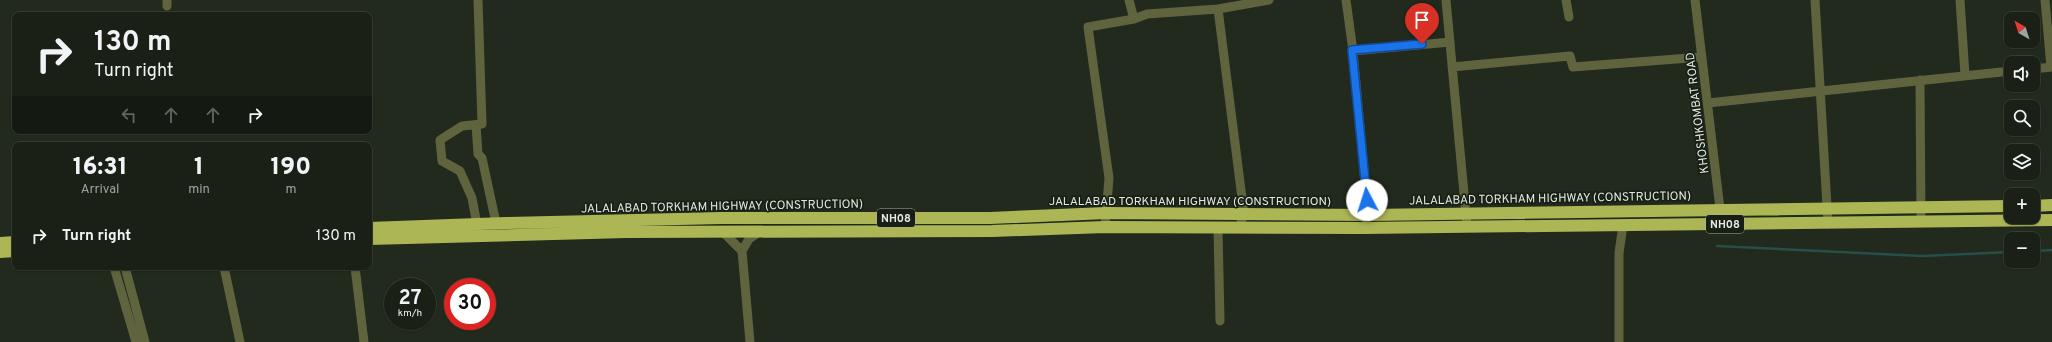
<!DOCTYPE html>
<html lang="en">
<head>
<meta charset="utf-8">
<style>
	body { margin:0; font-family:Overpass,sans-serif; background:#272d23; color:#f1f3f6; height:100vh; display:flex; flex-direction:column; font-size:15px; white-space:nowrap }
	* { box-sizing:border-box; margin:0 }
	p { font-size:13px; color:#9fa3a1 }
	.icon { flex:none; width:22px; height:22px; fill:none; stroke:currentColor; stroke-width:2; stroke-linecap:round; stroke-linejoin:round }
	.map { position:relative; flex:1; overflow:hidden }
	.side { position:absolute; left:12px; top:142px; width:360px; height:128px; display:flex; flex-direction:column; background:#1a2016; border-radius:8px; box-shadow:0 1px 3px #0004,0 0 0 1px #383e35 }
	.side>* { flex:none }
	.banner { position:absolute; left:12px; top:12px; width:360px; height:122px; border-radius:8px; box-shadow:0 1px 3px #0004,0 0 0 1px #383e35; background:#1a2016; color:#f1f3f6; overflow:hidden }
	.needle { width:26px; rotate:321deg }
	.buttons { position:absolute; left:2004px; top:12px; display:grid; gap:8px }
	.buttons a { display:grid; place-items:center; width:36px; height:36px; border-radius:8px; background:#1a2016; box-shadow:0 1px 3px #0004,0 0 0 1px #383e35; font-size:20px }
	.speed { position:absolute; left:384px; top:278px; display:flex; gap:8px; font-size:20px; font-weight:700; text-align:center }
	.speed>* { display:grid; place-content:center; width:52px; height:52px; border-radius:50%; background:#1a2016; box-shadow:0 1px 3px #0004,0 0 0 1px #383e35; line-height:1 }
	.speed small { font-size:10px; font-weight:400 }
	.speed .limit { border:6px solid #d22; background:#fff; color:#111 }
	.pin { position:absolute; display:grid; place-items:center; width:34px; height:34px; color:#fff; margin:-41px -17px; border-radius:50% 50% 50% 0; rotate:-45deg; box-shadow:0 0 4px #0007 }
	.pin .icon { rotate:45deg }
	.me { position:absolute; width:44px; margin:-22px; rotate:355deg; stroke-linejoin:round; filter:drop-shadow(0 0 3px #0008) }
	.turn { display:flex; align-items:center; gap:14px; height:84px; padding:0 16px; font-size:18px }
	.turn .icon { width:52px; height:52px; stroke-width:2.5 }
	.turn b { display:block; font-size:28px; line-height:34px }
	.lanes { display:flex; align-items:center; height:38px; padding:0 16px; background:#0003; justify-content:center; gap:20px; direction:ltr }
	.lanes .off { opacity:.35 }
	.eta { display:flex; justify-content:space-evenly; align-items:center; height:68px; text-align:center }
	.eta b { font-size:24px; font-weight:800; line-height:28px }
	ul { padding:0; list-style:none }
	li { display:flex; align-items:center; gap:12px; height:52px; padding:0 16px }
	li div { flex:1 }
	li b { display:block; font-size:15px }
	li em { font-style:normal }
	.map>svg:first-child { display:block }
</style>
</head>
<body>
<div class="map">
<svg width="2052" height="342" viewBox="0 0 2052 342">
	<rect width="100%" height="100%" fill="#222a1e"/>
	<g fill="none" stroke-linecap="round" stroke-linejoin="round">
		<path stroke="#254f48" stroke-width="2.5" d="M1717,246L1922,256L2011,252
			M2033,251L2052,250"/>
		<path stroke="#5f633e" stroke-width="9" d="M167,0V6
			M1129,0L1134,19
			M1346,0L1353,51L1368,215L1366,221
			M1446,0L1467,226
			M1566,0L1569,17
			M1695,0L1721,217
			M1815,0L1828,224
			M1960,0L1965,75
			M2045,0L2051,67
			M1218,9L1244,214L1239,228
			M1353,51L1450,42
			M1452,67L1570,56L1573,67L1702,57
			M2033,69L2052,67
			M1920,80L1921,222
			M1708,103L2011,71
			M476,125L478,154L482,158L496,223
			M1105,227L1109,178L1088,27L1134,19L1147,14L1218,9L1269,0
			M1218,229L1220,321
			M478,230L472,198L460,171L442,161L440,140L462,126L482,124L478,0
			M722,231L742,251
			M742,251L750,342
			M742,251L749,239L759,232
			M114,267L136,342
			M125,267L145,342
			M224,267L240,342
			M355,267L364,342
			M1619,342V253L1623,225"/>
		<path stroke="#adb655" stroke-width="12" d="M2033,206L2052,205
			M369,228L505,223L721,218H990L1106,213L1368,215L2011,206
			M369,239L626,232L992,231L1105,227L1363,228L2052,220
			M0,243L15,242
			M0,252L15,251"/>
	</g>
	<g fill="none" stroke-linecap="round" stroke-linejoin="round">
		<defs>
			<path id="route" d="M1367,200L1352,50L1422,44"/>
		</defs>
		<use href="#route" stroke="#114b97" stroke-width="10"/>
		<use href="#route" stroke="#1a73e8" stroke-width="7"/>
	</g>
	<g text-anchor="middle" stroke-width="3.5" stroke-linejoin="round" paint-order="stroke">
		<g fill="#182015" stroke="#a6aca4" stroke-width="1">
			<rect x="877" y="209" width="38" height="18" rx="3"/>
			<rect x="1706" y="215" width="38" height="18" rx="3"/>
		</g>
		<g font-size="11" font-weight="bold" fill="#e3e8e1">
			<text x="896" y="222">NH08</text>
			<text x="1725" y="228">NH08</text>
		</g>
		<g font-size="12" fill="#e3e8e1" stroke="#182015">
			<text transform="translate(1697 113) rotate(-97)" y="4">KHOSHKOMBAT ROAD</text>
			<text transform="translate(1550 198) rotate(-1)" y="4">JALALABAD TORKHAM HIGHWAY (CONSTRUCTION)</text>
			<text x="1190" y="205">JALALABAD TORKHAM HIGHWAY (CONSTRUCTION)</text>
			<text transform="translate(722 206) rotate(-1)" y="4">JALALABAD TORKHAM HIGHWAY (CONSTRUCTION)</text>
		</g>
	</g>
</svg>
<div class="buttons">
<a><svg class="needle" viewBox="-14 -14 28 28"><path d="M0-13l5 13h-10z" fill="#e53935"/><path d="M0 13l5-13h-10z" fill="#9fa3a1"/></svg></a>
<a><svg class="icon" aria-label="sound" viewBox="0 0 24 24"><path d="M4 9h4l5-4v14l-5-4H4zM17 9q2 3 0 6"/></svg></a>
<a><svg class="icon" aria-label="search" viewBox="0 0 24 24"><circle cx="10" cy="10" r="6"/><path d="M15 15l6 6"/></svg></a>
<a><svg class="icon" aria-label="layers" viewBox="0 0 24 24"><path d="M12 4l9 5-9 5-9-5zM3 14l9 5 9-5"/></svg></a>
<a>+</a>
<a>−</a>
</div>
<div class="speed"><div>27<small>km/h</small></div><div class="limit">30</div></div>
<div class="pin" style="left:1422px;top:44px;background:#d93025"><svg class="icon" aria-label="arrive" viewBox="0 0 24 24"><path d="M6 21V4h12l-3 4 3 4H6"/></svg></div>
<svg class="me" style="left:1367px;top:200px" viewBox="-20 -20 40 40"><circle r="19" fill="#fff"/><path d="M0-13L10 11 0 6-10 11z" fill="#1a73e8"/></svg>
<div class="banner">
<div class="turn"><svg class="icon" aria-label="right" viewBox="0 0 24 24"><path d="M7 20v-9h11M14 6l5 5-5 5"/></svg><div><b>130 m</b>Turn right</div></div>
<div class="lanes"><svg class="icon off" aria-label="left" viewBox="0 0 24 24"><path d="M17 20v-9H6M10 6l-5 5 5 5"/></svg><svg class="icon off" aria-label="ahead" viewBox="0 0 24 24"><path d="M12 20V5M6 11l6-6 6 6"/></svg><svg class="icon off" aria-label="ahead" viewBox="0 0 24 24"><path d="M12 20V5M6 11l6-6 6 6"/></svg><svg class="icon" aria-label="right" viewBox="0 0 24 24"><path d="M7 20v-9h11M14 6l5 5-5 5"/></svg></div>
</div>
<section class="side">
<div class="eta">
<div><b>16:31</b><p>Arrival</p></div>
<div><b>1</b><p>min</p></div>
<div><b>190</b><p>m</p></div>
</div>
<ul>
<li><svg class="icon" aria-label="right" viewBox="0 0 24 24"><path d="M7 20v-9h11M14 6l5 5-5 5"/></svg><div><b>Turn right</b></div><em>130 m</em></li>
</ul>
</section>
</div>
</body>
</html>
